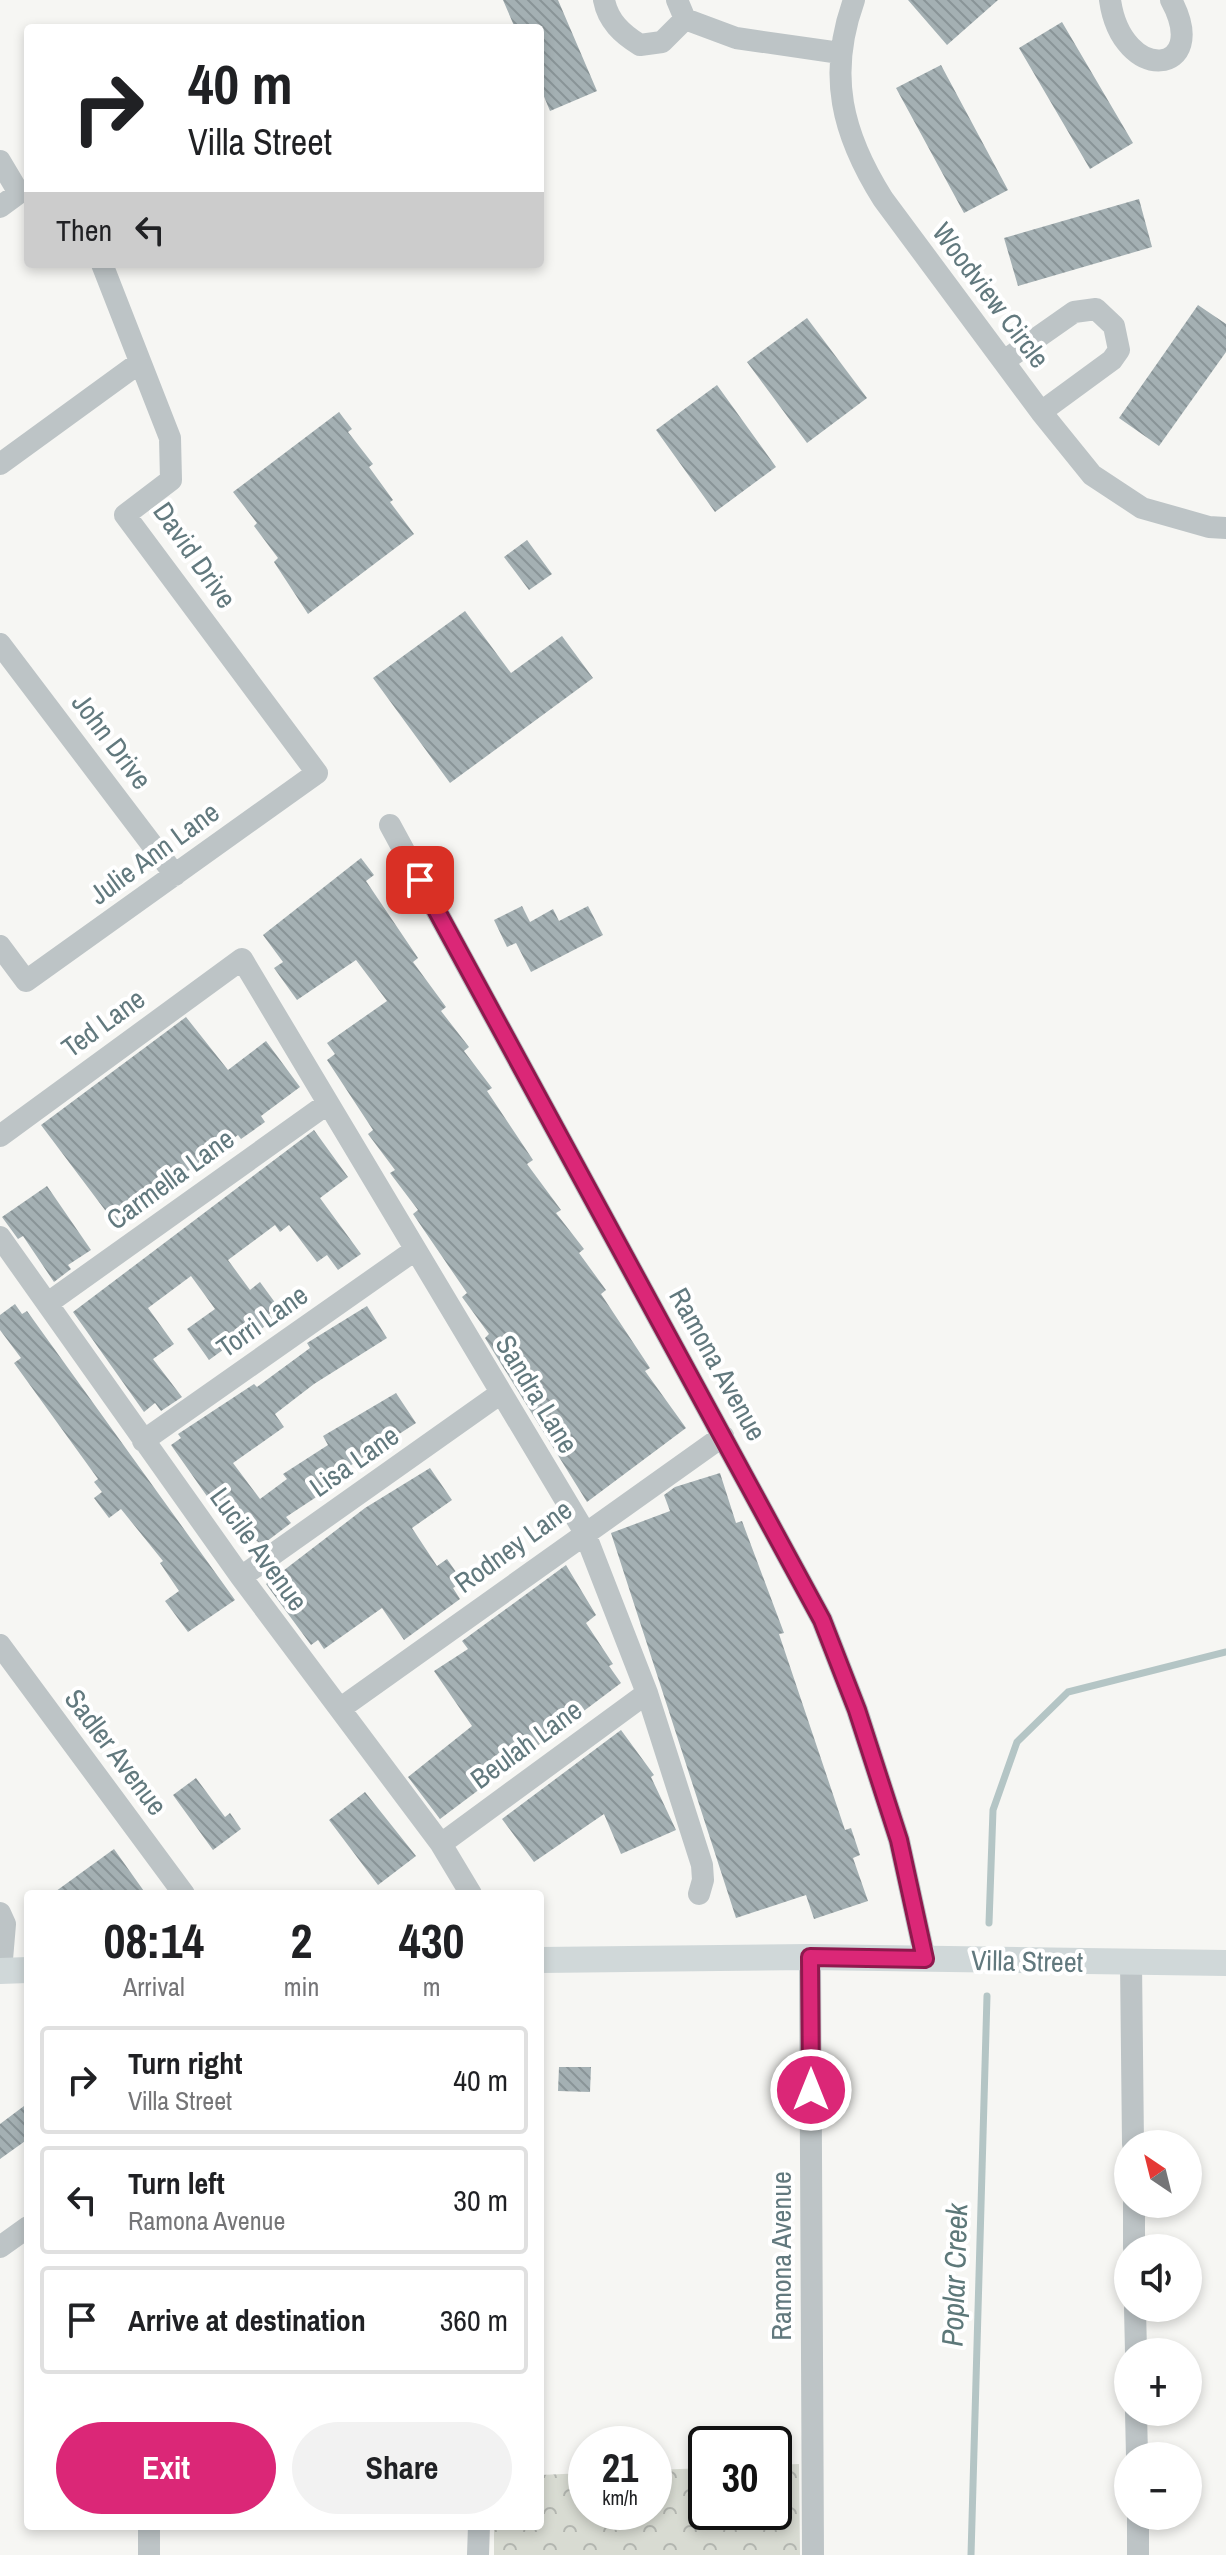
<!DOCTYPE html>
<html lang="en">
<head>
<meta charset="utf-8">
<style>
	body { margin:0; font-family:"Archivo Narrow",sans-serif; background:#f2f2f2; color:#202124; height:100vh; display:flex; flex-direction:column; font-size:30px; white-space:nowrap }
	* { box-sizing:border-box; margin:0 }
	p { font-size:26px; color:#757577 }
	.icon { flex:none; width:44px; height:44px; fill:none; stroke:currentColor; stroke-width:2; stroke-linecap:round; stroke-linejoin:round }
	.map { position:relative; flex:1; overflow:hidden }
	.side { position:absolute; left:24px; top:1890px; width:520px; height:640px; display:flex; flex-direction:column; background:#fff; border-radius:8px; box-shadow:0 4px 12px #0003 }
	.side>* { flex:none }
	.banner { position:absolute; left:24px; top:24px; width:520px; height:244px; border-radius:8px; box-shadow:0 4px 12px #0003; background:#fff; color:#202124; overflow:hidden }
	.needle { width:52px; rotate:325deg }
	.fabs { position:absolute; left:1114px; top:2130px; display:grid; gap:16px }
	.fabs a { display:grid; place-items:center; width:88px; height:88px; border-radius:50%; background:#fff; box-shadow:0 4px 12px #0003; font-size:40px }
	.speed { position:absolute; left:568px; top:2426px; display:flex; gap:16px; font-size:40px; font-weight:700; text-align:center }
	.speed>* { display:grid; place-content:center; width:104px; height:104px; border-radius:50%; background:#fff; box-shadow:0 4px 12px #0003; line-height:1 }
	.speed small { font-size:20px; font-weight:400 }
	.speed .limit { border:4px solid #111; border-radius:12px; background:#fff; color:#111 }
	.pin { position:absolute; display:grid; place-items:center; width:68px; height:68px; color:#fff; margin:-34px; border-radius:16px; box-shadow:0 4px 12px #0006 }
	.me { position:absolute; width:88px; margin:-44px; rotate:0deg; stroke-linejoin:round; filter:drop-shadow(0 0 6px #0008) }
	.turn { display:flex; align-items:center; gap:28px; height:168px; padding:0 32px; font-size:36px }
	.turn .icon { width:104px; height:104px; stroke-width:2.5 }
	.turn b { display:block; font-size:56px; line-height:68px }
	.then { display:flex; align-items:center; height:76px; padding:0 32px; background:#0003; gap:16px; font-size:30px }
	.eta { display:flex; justify-content:space-evenly; align-items:center; height:136px; text-align:center }
	.eta b { font-size:48px; font-weight:700; line-height:56px }
	.primary-button { display:flex; gap:16px; margin-top:auto; padding:16px 32px }
	.primary-button a { flex:1; height:92px; border-radius:48px; background:#db2777; color:#fff; font-size:32px; font-weight:700; line-height:92px; text-align:center }
	.primary-button a+a { background:#f2f2f2; color:#202124 }
	ul { padding:0; list-style:none }
	li { display:flex; align-items:center; gap:24px; height:108px; margin:0 16px 12px; padding:0 16px; border:4px solid #e0e0e0; border-radius:8px }
	li div { flex:1 }
	li b { display:block; font-size:30px }
	li em { font-style:normal }
	.map>svg:first-child { display:block }
</style>
</head>
<body>
<div class="map">
<svg width="1226" height="2555" viewBox="0 0 1226 2555">
	<defs>
		<pattern id="forest-crowns" width="20" height="18" patternUnits="userSpaceOnUse" patternTransform="scale(2)"><rect width="20" height="18" fill="#d8dbd2"/><path d="M2 6a3 3 0 1 1 6 0M12 15a3 3 0 1 1 6 0" fill="none" stroke="#b3b6b0"/></pattern>
		<pattern id="building-back-hatch" width="6" height="6" patternUnits="userSpaceOnUse" patternTransform="scale(2)"><rect width="6" height="6" fill="#a4b0b3"/><path d="M-1 5l2 2M0 0l6 6M5-1l2 2" fill="none" stroke="#899497"/></pattern>
	</defs>
	<rect width="100%" height="100%" fill="#f6f6f3"/>
	<path fill="url(#forest-crowns)" d="M799,2464L800,2555H494V2526H540V2475L586,2473V2512H654V2470L706,2468V2512H774V2465Z"/>
	<g fill="none" stroke-linecap="round" stroke-linejoin="round">
		<path stroke="#b4c5c5" stroke-width="7" d="M989,1923L993,1810L1017,1742L1068,1692L1226,1652
			M971,2555L987,1996"/>
	</g>
	<path fill="url(#building-back-hatch)" d="M503,0H558L597,91L550,111L540,87V28H515Z
		M908,0H998L947,45Z
		M1062,22L1133,143L1090,169L1019,48Z
		M941,65L1008,190L964,213L896,88Z
		M1139,199L1152,247L1018,286L1004,238Z
		M1198,305L1226,324V352L1159,446L1119,418Z
		M807,318L867,398L807,443L747,362Z
		M717,385L776,467L715,512L656,430Z
		M339,412L352,429L348,432L373,464L369,467L393,500L390,502L414,534L308,614L274,562L278,558L254,526L257,523L233,492Z
		M527,540L552,574L529,590L504,557Z
		M465,611L511,673L562,636L593,678L450,783L373,678Z
		M361,858L374,875L366,881L418,958L413,962L446,1007L441,1011L469,1047L464,1051L492,1088L487,1091L533,1160L527,1164L561,1210L556,1213L584,1249L579,1253L606,1290L601,1294L650,1368L645,1371L686,1428L587,1502L485,1338L489,1334L462,1297L467,1293L413,1214L418,1210L390,1173L395,1170L368,1134L373,1130L327,1060L335,1054L327,1043L387,1001L356,960L297,1000L274,968L283,962L263,935Z
		M522,906L530,922L553,909L559,921L588,906L603,935L531,972L516,943L507,947L494,920Z
		M186,1017L228,1070L266,1041L300,1087L261,1116L265,1122L241,1139L238,1135L135,1209L140,1215L120,1230L41,1125Z
		M314,1130L348,1177L320,1198L361,1254L338,1270L327,1255L317,1262L289,1225L280,1232L275,1225L228,1260L250,1290L260,1282L279,1308L269,1314L273,1320L248,1339L245,1334L209,1360L187,1329L215,1309L191,1276L148,1308L174,1344L153,1359L182,1397L161,1411L155,1403L144,1412L73,1312Z
		M47,1186L91,1250L68,1265L71,1269L54,1282L23,1236L18,1239L2,1217Z
		M15,1304L22,1314L27,1311L235,1600L188,1632L165,1601L179,1591L160,1563L163,1561L121,1509L109,1518L94,1498L102,1492L94,1482L98,1479L14,1363L21,1358L0,1330V1315Z
		M367,1306L387,1338L314,1384L275,1414L284,1427L233,1463L260,1499L287,1479L283,1474L328,1445L323,1436L396,1393L416,1423L336,1475L326,1483L330,1488L286,1517L291,1523L262,1545L253,1538L242,1546L171,1445L181,1438L178,1434L254,1384L257,1387L310,1348L307,1343Z
		M430,1468L452,1500L412,1528L437,1566L447,1559L463,1582L453,1588L460,1599L404,1640L382,1608L324,1649L318,1640L311,1645L266,1584L365,1508Z
		M720,1473L736,1523L742,1521L784,1633L779,1634L845,1830L851,1828L860,1855L853,1858L868,1901L814,1919L806,1895L736,1918L611,1533L670,1511L664,1495L675,1487Z
		M566,1565L596,1615L586,1623L613,1664L609,1666L621,1683L440,1819L408,1777L472,1726L434,1671L468,1649L462,1641Z
		M621,1730L654,1775L651,1777L676,1830L621,1854L604,1814L534,1862L502,1819Z
		M196,1778L225,1817L230,1813L241,1829L213,1850L173,1795Z
		M365,1792L416,1856L378,1885L329,1820Z
		M114,1849L146,1894H52Z
		M559,2067H591L590,2092L558,2091Z
		M28,2103V2139L0,2159V2124Z"/>
	<g fill="none" stroke-linecap="round" stroke-linejoin="round">
		<path stroke="#bdc4c6" stroke-width="22" d="M604,0C608,21 622,34 640,45L662,42L685,19
			M677,0L685,19
			M854,0C827,75 842,134 883,199L1041,412L1092,475L1142,508L1209,527L1226,528
			M1110,0C1122,85 1212,76 1171,0
			M685,19L736,38L840,53
			M0,161L19,193
			M0,207L19,193
			M1004,361L1074,312L1096,309L1114,326L1119,350L1112,360L1041,412
			M0,464L139,363
			M0,644L175,875
			M390,825L822,1620L857,1710L899,1840L925,1959
			M0,946L26,981L317,773L125,515L171,480L170,438L102,264
			M0,1136L242,959L584,1531L647,1693L702,1865L703,1880L699,1894
			M0,1237L241,1577L441,1844L471,1894
			M48,1303L327,1104
			M143,1441L415,1250
			M241,1577L501,1393
			M0,1645L184,1894
			M341,1708L723,1436
			M441,1844L647,1693
			M0,1913L5,1924L1,1971
			M810,1957L813,2555
			M1131,1962L1133,2144
			M1134,2204V2248
			M0,2247L28,2227
			M1135,2308L1136,2352
			M1136,2412L1137,2456
			M1138,2516V2555
			M149,2555V2526
			M478,2555L479,2526"/>
		<path stroke="#d0d8d9" stroke-width="26" d="M540,1960L810,1957L1226,1963
			M0,1971L28,1970"/>
	</g>
	<g fill="none" stroke-linecap="round" stroke-linejoin="round">
		<defs>
			<path id="route" d="M420,880L822,1620L857,1710L899,1840L925,1959L810,1957L811,2090"/>
		</defs>
		<use href="#route" stroke="#8e194d" stroke-width="20"/>
		<use href="#route" stroke="#db2777" stroke-width="14"/>
	</g>
	<g text-anchor="middle" stroke-width="8" stroke-linejoin="round" paint-order="stroke">
		<g font-size="28" fill="#62797e" stroke="#fff">
			<text transform="translate(991 295) rotate(53)" y="10">Woodview Circle</text>
			<text transform="translate(195 555) rotate(55)" y="10">David Drive</text>
			<text transform="translate(112 741) rotate(53)" y="10">John Drive</text>
			<text transform="translate(154 853) rotate(-36)" y="10">Julie Ann Lane</text>
			<text transform="translate(103 1023) rotate(-36)" y="10">Ted Lane</text>
			<text transform="translate(170 1179) rotate(-36)" y="10">Carmella Lane</text>
			<text transform="translate(262 1321) rotate(-35)" y="10">Torri Lane</text>
			<text transform="translate(718 1364) rotate(61)" y="10">Ramona Avenue</text>
			<text transform="translate(537 1394) rotate(59)" y="10">Sandra Lane</text>
			<text transform="translate(354 1461) rotate(-35)" y="10">Lisa Lane</text>
			<text transform="translate(513 1546) rotate(-36)" y="10">Rodney Lane</text>
			<text transform="translate(259 1549) rotate(54)" y="10">Lucile Avenue</text>
			<text transform="translate(526 1744) rotate(-36)" y="10">Beulah Lane</text>
			<text transform="translate(116 1752) rotate(53)" y="10">Sadler Avenue</text>
			<text transform="translate(1027 1961) rotate(1)" y="10">Villa Street</text>
			<text transform="translate(781 2256) rotate(-90)" y="10">Ramona Avenue</text>
		</g>
		<g font-size="30" font-style="italic" fill="#5d7879" stroke="#fff">
			<text transform="translate(955 2275) rotate(-88)" y="10">Poplar Creek</text>
		</g>
	</g>
</svg>
<div class="fabs">
<a><svg class="needle" viewBox="-14 -14 28 28"><path d="M0-13l5 13h-10z" fill="#e53935"/><path d="M0 13l5-13h-10z" fill="#757577"/></svg></a>
<a><svg class="icon" aria-label="sound" viewBox="0 0 24 24"><path d="M4 9h4l5-4v14l-5-4H4zM17 9q2 3 0 6"/></svg></a>
<a>+</a>
<a>−</a>
</div>
<div class="speed"><div>21<small>km/h</small></div><div class="limit">30</div></div>
<div class="pin" style="left:420px;top:880px;background:#d93025"><svg class="icon" aria-label="arrive" viewBox="0 0 24 24"><path d="M6 21V4h12l-3 4 3 4H6"/></svg></div>
<svg class="me" style="left:811px;top:2090px" viewBox="-20 -20 40 40"><circle r="17" fill="#db2777" stroke="#fff" stroke-width="3"/><path d="M0-11L8 9 0 5-8 9z" fill="#fff"/></svg>
<div class="banner">
<div class="turn"><svg class="icon" aria-label="right" viewBox="0 0 24 24"><path d="M7 20v-9h11M14 6l5 5-5 5"/></svg><div><b>40 m</b>Villa Street</div></div>
<div class="then">Then<svg class="icon" aria-label="left" viewBox="0 0 24 24"><path d="M17 20v-9H6M10 6l-5 5 5 5"/></svg></div>
</div>
<section class="side">
<div class="eta">
<div><b>08:14</b><p>Arrival</p></div>
<div><b>2</b><p>min</p></div>
<div><b>430</b><p>m</p></div>
</div>
<ul>
<li><svg class="icon" aria-label="right" viewBox="0 0 24 24"><path d="M7 20v-9h11M14 6l5 5-5 5"/></svg><div><b>Turn right</b><p>Villa Street</p></div><em>40 m</em></li>
<li><svg class="icon" aria-label="left" viewBox="0 0 24 24"><path d="M17 20v-9H6M10 6l-5 5 5 5"/></svg><div><b>Turn left</b><p>Ramona Avenue</p></div><em>30 m</em></li>
<li><svg class="icon" aria-label="arrive" viewBox="0 0 24 24"><path d="M6 21V4h12l-3 4 3 4H6"/></svg><div><b>Arrive at destination</b></div><em>360 m</em></li>
</ul>
<div class="primary-button"><a>Exit</a><a>Share</a></div>
</section>
</div>
</body>
</html>
